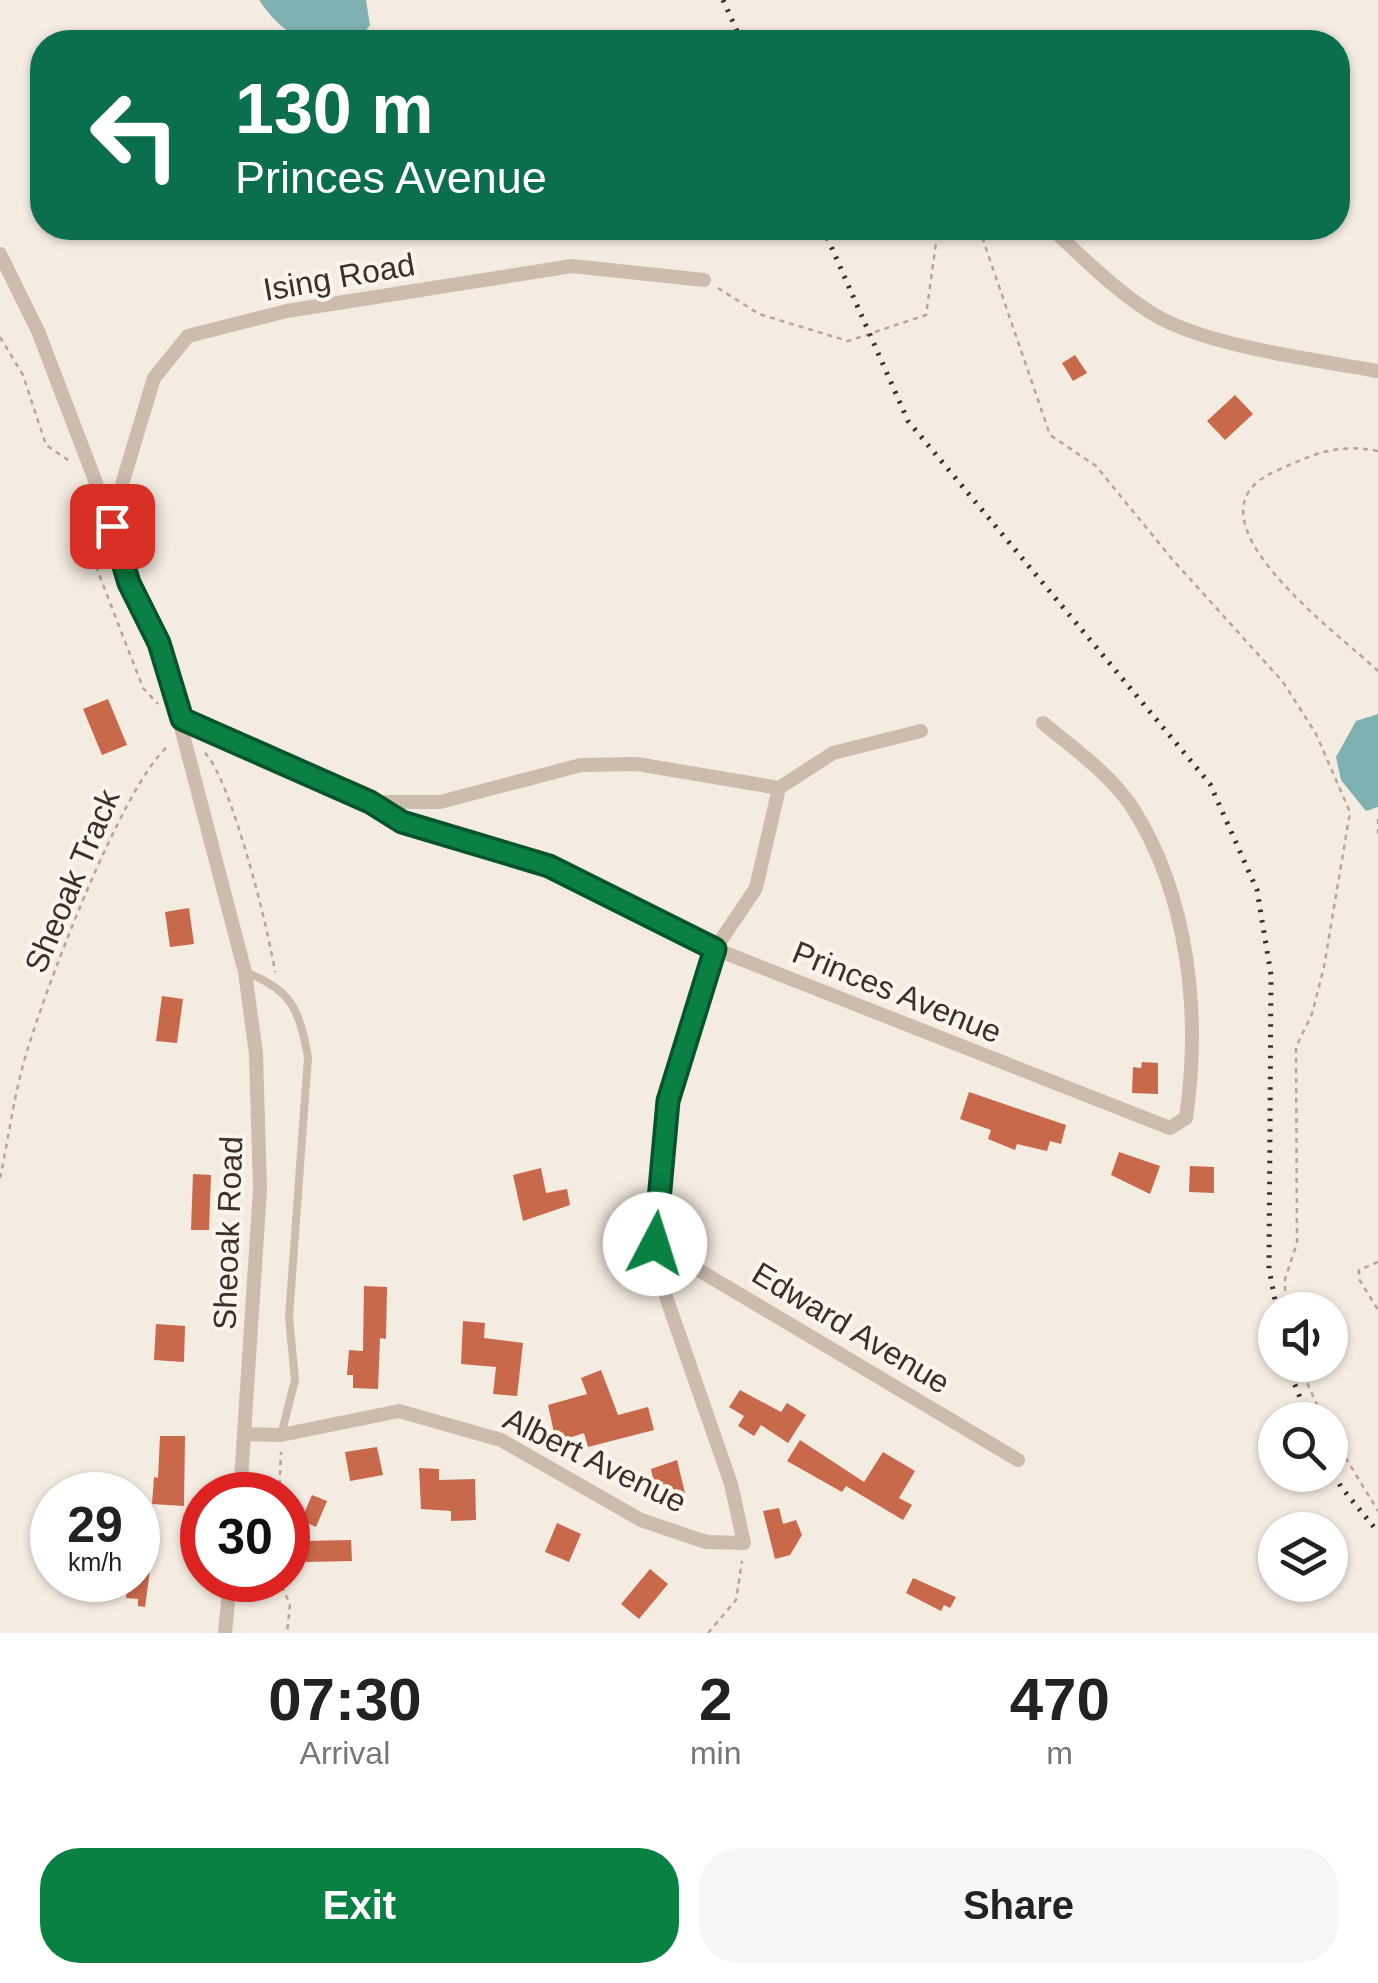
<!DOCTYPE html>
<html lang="en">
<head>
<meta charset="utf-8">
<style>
	body { margin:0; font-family:Arial,sans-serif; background:#f6f6f6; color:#222; height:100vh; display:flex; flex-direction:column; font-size:38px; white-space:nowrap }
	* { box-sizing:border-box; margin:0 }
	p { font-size:32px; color:#767676 }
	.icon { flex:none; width:55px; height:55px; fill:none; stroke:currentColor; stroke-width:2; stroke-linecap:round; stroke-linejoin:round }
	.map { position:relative; height:1633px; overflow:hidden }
	.sheet { display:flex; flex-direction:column; background:#fff; flex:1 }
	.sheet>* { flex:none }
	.hud { position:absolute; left:30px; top:30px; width:1320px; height:210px; border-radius:40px; box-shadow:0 2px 8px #0004; background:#0b6e4f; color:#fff; overflow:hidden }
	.tools { position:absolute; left:1258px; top:1292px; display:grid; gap:20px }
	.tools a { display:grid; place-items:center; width:90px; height:90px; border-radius:50%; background:#fff; box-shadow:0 2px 8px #0004; font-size:50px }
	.speed { position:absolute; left:30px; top:1472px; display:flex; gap:20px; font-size:50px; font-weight:700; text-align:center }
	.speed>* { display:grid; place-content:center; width:130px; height:130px; border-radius:50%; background:#fff; box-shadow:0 2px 8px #0004; line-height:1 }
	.speed small { font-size:25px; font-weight:400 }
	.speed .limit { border:15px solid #d22; background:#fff; color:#111 }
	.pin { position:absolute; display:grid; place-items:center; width:85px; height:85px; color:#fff; margin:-42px; border-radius:20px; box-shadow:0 5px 15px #0006 }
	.me { position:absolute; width:110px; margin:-55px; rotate:5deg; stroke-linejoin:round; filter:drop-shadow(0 0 8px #0008) }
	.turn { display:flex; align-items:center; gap:35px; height:210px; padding:0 40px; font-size:45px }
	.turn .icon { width:130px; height:130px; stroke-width:2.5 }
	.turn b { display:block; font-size:70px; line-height:85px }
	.eta { display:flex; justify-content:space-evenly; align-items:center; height:170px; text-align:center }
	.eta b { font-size:60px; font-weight:700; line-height:70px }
	.action { display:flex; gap:20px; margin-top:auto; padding:20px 40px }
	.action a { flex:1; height:115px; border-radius:40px; background:#0b8043; color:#fff; font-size:40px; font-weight:700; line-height:115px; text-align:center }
	.action a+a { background:#f6f6f6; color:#222 }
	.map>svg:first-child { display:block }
</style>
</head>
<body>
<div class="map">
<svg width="1378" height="1633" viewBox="0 0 1378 1633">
	<rect width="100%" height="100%" fill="#f4ebe1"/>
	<path fill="#7fb0b2" d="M259,0H366L370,25L358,42C310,43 288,43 259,0Z
		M1378,714V807L1366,811L1341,780L1336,757L1356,721Z"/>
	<path fill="#c8694b" d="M1075,355L1087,373L1073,381L1062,363Z
		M1235,395L1253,414L1225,440L1207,421Z
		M108,699L127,745L102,755L83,709Z
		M189,908L194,944L170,947L165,912Z
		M162,996L183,999L177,1043L156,1041Z
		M1142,1062L1158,1063V1094L1132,1093L1133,1067L1141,1068Z
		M969,1092L1066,1125L1061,1144L1050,1141L1047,1151L1017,1144L1015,1150L988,1139L991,1130L960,1119Z
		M1119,1152L1160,1166L1150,1194L1111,1175Z
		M1190,1166L1214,1167V1193L1189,1192Z
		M541,1168L546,1193L567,1189L570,1205L523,1221L513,1175Z
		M193,1174L211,1175L209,1230H191Z
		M364,1286L387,1287L386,1339L380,1338L378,1389L353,1388V1375H347L349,1350L363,1351Z
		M463,1321L485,1323L484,1338L523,1343L517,1396L493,1394L496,1367L461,1364Z
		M156,1324L185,1326L184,1362L154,1360Z
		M601,1370L618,1415L648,1407L654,1430L588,1447L584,1433L556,1442L548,1405L587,1394L581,1378Z
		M740,1390L781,1412L787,1403L806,1415L788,1443L761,1425L754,1436L738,1426L744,1416L729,1407Z
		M160,1436H185L184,1506L152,1504L154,1477L158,1478Z
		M800,1440L864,1482L883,1452L915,1471L899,1498L912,1505L903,1520L846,1486L842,1492L787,1461Z
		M377,1447L383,1475L350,1481L345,1452Z
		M677,1460L685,1493L658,1501L651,1469Z
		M419,1468L439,1469V1480L475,1479L476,1520L451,1521V1511L421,1509Z
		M312,1495L327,1501L316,1527L301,1520Z
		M779,1508L783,1524L796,1520L802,1535L790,1555L775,1559L763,1511Z
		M557,1523L581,1534L569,1562L545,1552Z
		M351,1540L352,1561L306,1562L304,1541Z
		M138,1562L151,1563L145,1607L138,1606V1599L126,1598L128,1580H138Z
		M650,1569L668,1584L639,1619L621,1604Z
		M913,1578L956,1597L950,1608L944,1605L941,1611L906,1593Z"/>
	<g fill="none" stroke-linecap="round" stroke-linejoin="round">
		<path stroke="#b9a596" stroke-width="2.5" stroke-dasharray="5 5" stroke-linecap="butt" d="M979,228L1050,435L1096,466L1172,559L1283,682L1316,734L1350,812L1324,967L1312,1014L1296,1047L1297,1243L1285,1279V1310
			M718,288L759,314L848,341L926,315L938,228
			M0,337L23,375L46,445L71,462
			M1378,451C1336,443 1314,454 1276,471C1173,515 1342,636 1378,671
			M83,490L78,520L143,688L158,704
			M205,753C231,779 269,931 275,972
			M1378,819V834
			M0,1178C8,1141 13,1102 23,1065C41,999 121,787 168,746
			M1378,1262L1359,1270V1279L1378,1310
			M1299,1365L1324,1420
			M1330,1432L1378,1511
			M279,1495L281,1452
			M263,1580L281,1585L290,1604L287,1633
			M708,1633L736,1600L742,1561"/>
		<path stroke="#cdbbac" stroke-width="8" d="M245,972C292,990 299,1009 308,1057L289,1317L295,1380L281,1435"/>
		<path stroke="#cdbbac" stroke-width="14" d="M1051,228C1082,257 1127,302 1166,321C1222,348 1316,360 1378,371
			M0,254L38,331L111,522L129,583L159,643L245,972L256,1054L260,1189L240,1495
			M111,521L154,378L188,336L287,311L572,266L704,280
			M182,719L369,802L402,822L549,865L715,949L1170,1128L1186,1118C1201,1015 1189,896 1132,807C1110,774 1073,748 1043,723
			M779,788L833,753L921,731
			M371,802H440L581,765L637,764L779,788
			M655,1244L1018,1460
			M246,1434L281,1435L399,1411L501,1440L641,1520L706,1542L744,1543L731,1484L663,1288L655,1244L668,1101L715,949L756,888L779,788
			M225,1633L230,1580"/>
		<path stroke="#3b302b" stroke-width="5" stroke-dasharray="2.5 8" stroke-linecap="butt" d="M723,0L742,42
			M823,228L908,421L1210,784L1257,890L1271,975L1269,1269L1277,1310
			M1287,1365L1309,1420
			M1330,1465L1341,1487L1378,1532"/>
	</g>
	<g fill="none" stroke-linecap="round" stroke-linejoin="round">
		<defs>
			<path id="route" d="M112,526L129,583L159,643L182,719L370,802L402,822L549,866L715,949L668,1101L655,1244"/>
		</defs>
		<use href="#route" stroke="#07532c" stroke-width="25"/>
		<use href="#route" stroke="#0b8043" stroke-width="18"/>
	</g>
	<g text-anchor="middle" stroke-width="8" stroke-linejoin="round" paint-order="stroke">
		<g font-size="32" fill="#3b302b" stroke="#fbf5ee">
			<text transform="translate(339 277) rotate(-10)" y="11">Ising Road</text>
			<text transform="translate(72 881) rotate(-67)" y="11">Sheoak Track</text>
			<text transform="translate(897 992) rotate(22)" y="11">Princes Avenue</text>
			<text transform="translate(228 1233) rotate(-88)" y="11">Sheoak Road</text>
			<text transform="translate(851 1328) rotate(31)" y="11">Edward Avenue</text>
			<text transform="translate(595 1460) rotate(26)" y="11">Albert Avenue</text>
		</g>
	</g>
</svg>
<div class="tools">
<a><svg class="icon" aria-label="sound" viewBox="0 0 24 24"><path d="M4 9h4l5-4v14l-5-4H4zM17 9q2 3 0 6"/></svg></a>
<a><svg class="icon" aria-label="search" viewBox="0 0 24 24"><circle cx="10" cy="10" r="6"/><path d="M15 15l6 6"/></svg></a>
<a><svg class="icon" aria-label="layers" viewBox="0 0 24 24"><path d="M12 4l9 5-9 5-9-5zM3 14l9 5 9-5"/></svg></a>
</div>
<div class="speed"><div>29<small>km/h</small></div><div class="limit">30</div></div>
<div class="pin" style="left:112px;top:526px;background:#d93025"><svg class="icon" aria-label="arrive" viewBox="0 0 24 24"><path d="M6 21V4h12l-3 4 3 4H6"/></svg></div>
<svg class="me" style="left:655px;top:1244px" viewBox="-20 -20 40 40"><circle r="19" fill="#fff"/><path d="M0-13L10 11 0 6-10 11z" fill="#0b8043"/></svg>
<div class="hud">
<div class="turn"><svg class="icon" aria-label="left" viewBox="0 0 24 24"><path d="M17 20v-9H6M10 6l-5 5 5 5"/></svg><div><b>130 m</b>Princes Avenue</div></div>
</div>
</div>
<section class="sheet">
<div class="eta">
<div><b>07:30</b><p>Arrival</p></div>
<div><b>2</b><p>min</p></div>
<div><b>470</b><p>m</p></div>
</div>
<div class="action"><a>Exit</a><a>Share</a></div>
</section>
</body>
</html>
